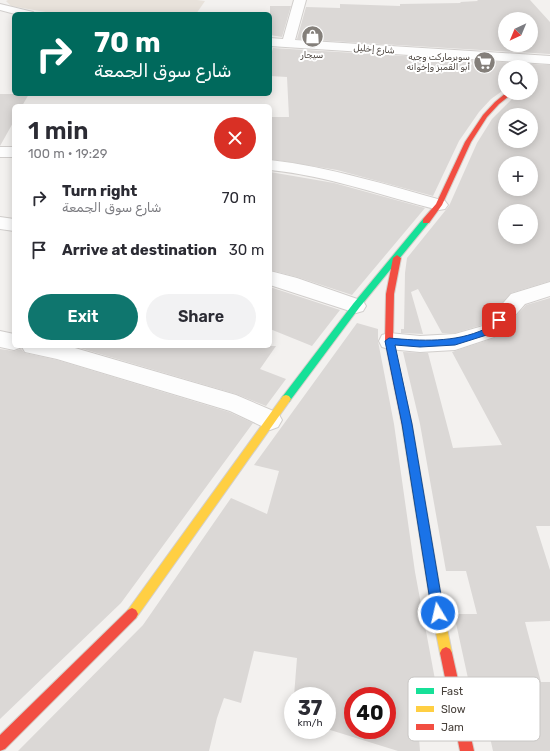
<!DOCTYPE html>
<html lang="en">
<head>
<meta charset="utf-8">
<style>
	body { margin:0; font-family:Rubik,"Noto Sans Arabic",sans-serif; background:#f2f2f3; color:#2b2b33; height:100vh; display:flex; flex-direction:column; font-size:15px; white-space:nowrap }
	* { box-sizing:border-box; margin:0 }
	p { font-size:13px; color:#7c7c81 }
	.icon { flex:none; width:22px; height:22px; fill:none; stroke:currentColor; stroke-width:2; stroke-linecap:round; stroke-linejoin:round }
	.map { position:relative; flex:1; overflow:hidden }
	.side { position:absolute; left:12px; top:104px; width:260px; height:244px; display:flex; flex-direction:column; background:#fff; border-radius:6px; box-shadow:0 2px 10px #0003 }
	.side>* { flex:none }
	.top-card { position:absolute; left:12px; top:12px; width:260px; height:84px; border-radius:6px; box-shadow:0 2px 10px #0003; background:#00695c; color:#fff; overflow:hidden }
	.needle { width:26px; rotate:224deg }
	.fabs { position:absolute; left:498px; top:12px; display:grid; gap:8px }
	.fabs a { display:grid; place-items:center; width:40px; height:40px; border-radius:50%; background:#fff; box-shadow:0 2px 10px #0003; font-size:20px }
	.speed { position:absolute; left:284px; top:687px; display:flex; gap:8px; font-size:20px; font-weight:700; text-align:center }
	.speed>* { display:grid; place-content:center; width:52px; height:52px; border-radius:50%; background:#fff; box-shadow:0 2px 10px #0003; line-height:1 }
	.speed small { font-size:10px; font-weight:400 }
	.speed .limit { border:6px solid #d22; background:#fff; color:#111 }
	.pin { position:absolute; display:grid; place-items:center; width:34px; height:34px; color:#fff; margin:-17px; border-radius:8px; box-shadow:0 2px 6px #0006 }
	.me { position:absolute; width:44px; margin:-22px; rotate:351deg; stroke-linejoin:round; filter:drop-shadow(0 0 3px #0008) }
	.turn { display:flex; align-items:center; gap:14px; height:84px; padding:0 16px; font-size:18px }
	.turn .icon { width:52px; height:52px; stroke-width:2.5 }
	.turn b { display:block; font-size:28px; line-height:34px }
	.round { display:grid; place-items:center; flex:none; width:42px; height:42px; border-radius:21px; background:#f2f2f3 }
	.headline { display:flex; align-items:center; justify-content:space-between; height:68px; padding:0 16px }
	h1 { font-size:24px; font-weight:600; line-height:30px }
	.action { display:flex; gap:8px; margin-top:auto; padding:8px 16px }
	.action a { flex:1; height:46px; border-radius:24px; background:#0f766e; color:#fff; font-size:16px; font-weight:600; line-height:46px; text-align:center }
	.action a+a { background:#f2f2f3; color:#2b2b33 }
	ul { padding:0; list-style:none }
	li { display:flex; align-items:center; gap:12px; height:52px; padding:0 16px }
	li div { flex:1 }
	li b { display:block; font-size:15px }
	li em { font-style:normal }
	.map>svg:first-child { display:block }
</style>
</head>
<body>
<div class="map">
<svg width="550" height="751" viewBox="0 0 550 751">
	<rect width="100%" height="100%" fill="#f3f1ef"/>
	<path fill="#e8e2db" d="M8,0H197L205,1L196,14H57L11,6L6,1Z"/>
	<path fill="#dbd8d6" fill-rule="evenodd" d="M477,0H530L550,22V54L297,39L306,7L340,8V4L400,6V4L461,3L460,2L478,1ZM505,19H531V45H505Z
		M270,6H291L282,37L270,35Z
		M273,48L550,65V281L511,293L482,325L455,333H442L418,289L411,292L423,334L401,333V329H404L405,273L407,258L449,206L477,143L492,119L518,93H531V67H505V89L491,99L479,112L459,141L433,196L337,170L270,159V117H289L287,77L270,76V59ZM505,115H531V141H505ZM505,163H531V189H505ZM505,211H531V237H505Z
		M0,94H29L22,106H14V121L0,146Z
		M270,172L334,183L425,208L352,295L297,277L270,270Z
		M270,287L340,310L312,346L270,329Z
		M550,298V526H536L550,570V621L525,622L541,682H550V751H493L478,683H469L454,614H477L466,571H446L420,424L403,352L428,353L453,448L502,445L452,352L497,337L526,305Z
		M357,323L378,329V341L394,424L415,572L436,685H415L420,751H398L327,729V696H294L297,658L254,651L241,703L224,698L217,718L209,751H18L143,625L231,498L267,514L279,471L254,465ZM353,696H387V730H353Z
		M73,346H276L260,369L286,379L266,406L236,394Z
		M0,349L14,351L21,349L25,353L57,360L229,412L253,423L121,603L0,719Z"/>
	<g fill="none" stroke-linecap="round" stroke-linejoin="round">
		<defs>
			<path id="street" d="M294,0H306L295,40L550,56V64L270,46V38L283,39Z
				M0,4L33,12L35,14H15L0,10Z
				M0,147H14V157H0Z
				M270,160C330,167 387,185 445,201L448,205L445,209L439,210C382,196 329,176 270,170Z
				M0,217L14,219V231L0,229Z
				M270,271L297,278L363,301L366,306L363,311L356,313L270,285Z
				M550,282V296L525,304L497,336L455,350L420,352L389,349L382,347L379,341L382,335L389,333L420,336L455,334L483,326L511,294Z
				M0,331L14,334V346H68L236,395L278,413L282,420L278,427L270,430L230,411L57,359L25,352L22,347L14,350L0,347Z"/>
			<path id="fast" d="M423,219H429L430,221L359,308L289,402H283L281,399L283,396L353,304Z"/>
			<path id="slow" d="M286,395L289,396L291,399L289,402L136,618L132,620L128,618L126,614L128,610L283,396Z
				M407,421L410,422L412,425L444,613L452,653L450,657L446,659L442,657L440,653L432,613L402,425L404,422Z"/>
			<path id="jam" d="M506,93H513L499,104L487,117L471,142L442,205L429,223H423V219L436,204L465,142L483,115L495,102Z
				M397,255L401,258L394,294L393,341L412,425L410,428L407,429L404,428L402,425L385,341L386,294L393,258Z
				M132,608L136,610L138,614L136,618L5,749L0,751V735L128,610Z
				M446,647L450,649L452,653L474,751H460L440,653L442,649Z"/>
		</defs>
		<use href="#street" stroke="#d1cecc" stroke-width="2"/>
		<use href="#fast" stroke="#d4cfc9" stroke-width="2"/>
		<use href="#slow" stroke="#d4cfc9" stroke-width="2"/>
		<use href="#jam" stroke="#d4cfc9" stroke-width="2"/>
		<use href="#street" fill="#fdfdfd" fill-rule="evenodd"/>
		<use href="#fast" fill="#16e098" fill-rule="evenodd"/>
		<use href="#slow" fill="#ffcf43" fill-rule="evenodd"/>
		<use href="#jam" fill="#f24e42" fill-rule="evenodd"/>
	</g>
	<path fill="#1a73e8" stroke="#114b97" d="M499,317L503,320L493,333L455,345L420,347L395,345L412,424L444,613L442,617L438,619L434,617L432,613L402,424L385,341L389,338C421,341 455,343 485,329C491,326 493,319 499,317Z"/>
	<defs>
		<symbol id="shop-disc" viewBox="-11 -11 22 22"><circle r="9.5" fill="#847f7a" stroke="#fff"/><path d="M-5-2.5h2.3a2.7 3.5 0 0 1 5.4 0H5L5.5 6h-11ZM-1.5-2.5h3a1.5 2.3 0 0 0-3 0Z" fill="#fff"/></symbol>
		<symbol id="supermarket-disc" viewBox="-11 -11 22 22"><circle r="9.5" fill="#847f7a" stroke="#fff"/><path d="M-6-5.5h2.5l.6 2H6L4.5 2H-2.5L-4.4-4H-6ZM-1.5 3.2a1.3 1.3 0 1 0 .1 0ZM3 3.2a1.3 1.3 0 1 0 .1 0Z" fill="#fff"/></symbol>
	</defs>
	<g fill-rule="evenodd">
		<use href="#shop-disc" x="300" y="24" width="25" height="25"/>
		<use href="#supermarket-disc" x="472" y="50" width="25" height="25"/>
	</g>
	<g text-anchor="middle" stroke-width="4" stroke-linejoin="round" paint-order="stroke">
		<g font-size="9" fill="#48413b" stroke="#fff">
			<text transform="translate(374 49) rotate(4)" y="3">شارع إخليل</text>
		</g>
		<g font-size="9" fill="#48413b" stroke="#fff">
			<text x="312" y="58">سيجار</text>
			<text x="470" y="60" text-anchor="end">سوبرماركت وجيه<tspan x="470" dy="10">أبو القمبز وإخوانه</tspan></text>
		</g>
	</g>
	<rect x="408" y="677" width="132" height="64" rx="6" fill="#fff" stroke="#c8c6c4" stroke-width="1"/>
	<rect x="416" y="688" width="18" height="6" fill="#16e098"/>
	<rect x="416" y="706" width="18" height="6" fill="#ffcf43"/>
	<rect x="416" y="724" width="18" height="6" fill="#f24e42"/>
	<g font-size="11" fill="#48413b">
		<text x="441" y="695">Fast</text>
		<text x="441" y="713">Slow</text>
		<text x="441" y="731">Jam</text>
	</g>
</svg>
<div class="fabs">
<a><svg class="needle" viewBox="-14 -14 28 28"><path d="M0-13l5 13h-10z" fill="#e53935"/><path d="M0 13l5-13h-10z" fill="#7c7c81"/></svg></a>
<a><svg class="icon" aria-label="search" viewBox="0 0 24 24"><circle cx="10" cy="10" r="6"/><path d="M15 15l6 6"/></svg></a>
<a><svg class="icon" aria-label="layers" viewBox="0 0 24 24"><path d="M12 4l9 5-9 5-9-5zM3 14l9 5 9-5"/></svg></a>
<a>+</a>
<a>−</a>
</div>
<div class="speed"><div>37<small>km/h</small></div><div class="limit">40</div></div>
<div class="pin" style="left:499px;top:320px;background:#d93025"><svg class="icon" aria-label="arrive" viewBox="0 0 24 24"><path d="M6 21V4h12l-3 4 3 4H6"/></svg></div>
<svg class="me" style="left:438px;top:613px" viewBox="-20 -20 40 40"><circle r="17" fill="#1a73e8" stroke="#fff" stroke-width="3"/><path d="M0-11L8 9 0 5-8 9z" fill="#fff"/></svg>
<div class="top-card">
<div class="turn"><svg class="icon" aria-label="right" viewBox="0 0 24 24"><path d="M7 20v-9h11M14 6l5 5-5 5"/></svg><div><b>70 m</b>شارع سوق الجمعة</div></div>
</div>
<section class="side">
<div class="headline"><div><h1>1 min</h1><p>100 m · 19:29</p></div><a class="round" style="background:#d93025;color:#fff"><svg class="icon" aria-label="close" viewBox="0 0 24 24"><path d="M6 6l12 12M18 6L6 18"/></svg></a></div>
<ul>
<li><svg class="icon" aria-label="right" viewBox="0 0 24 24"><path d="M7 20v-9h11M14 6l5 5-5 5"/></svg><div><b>Turn right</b><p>شارع سوق الجمعة</p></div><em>70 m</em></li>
<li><svg class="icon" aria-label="arrive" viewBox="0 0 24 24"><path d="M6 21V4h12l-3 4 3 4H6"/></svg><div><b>Arrive at destination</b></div><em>30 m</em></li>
</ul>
<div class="action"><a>Exit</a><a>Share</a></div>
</section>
</div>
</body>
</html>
